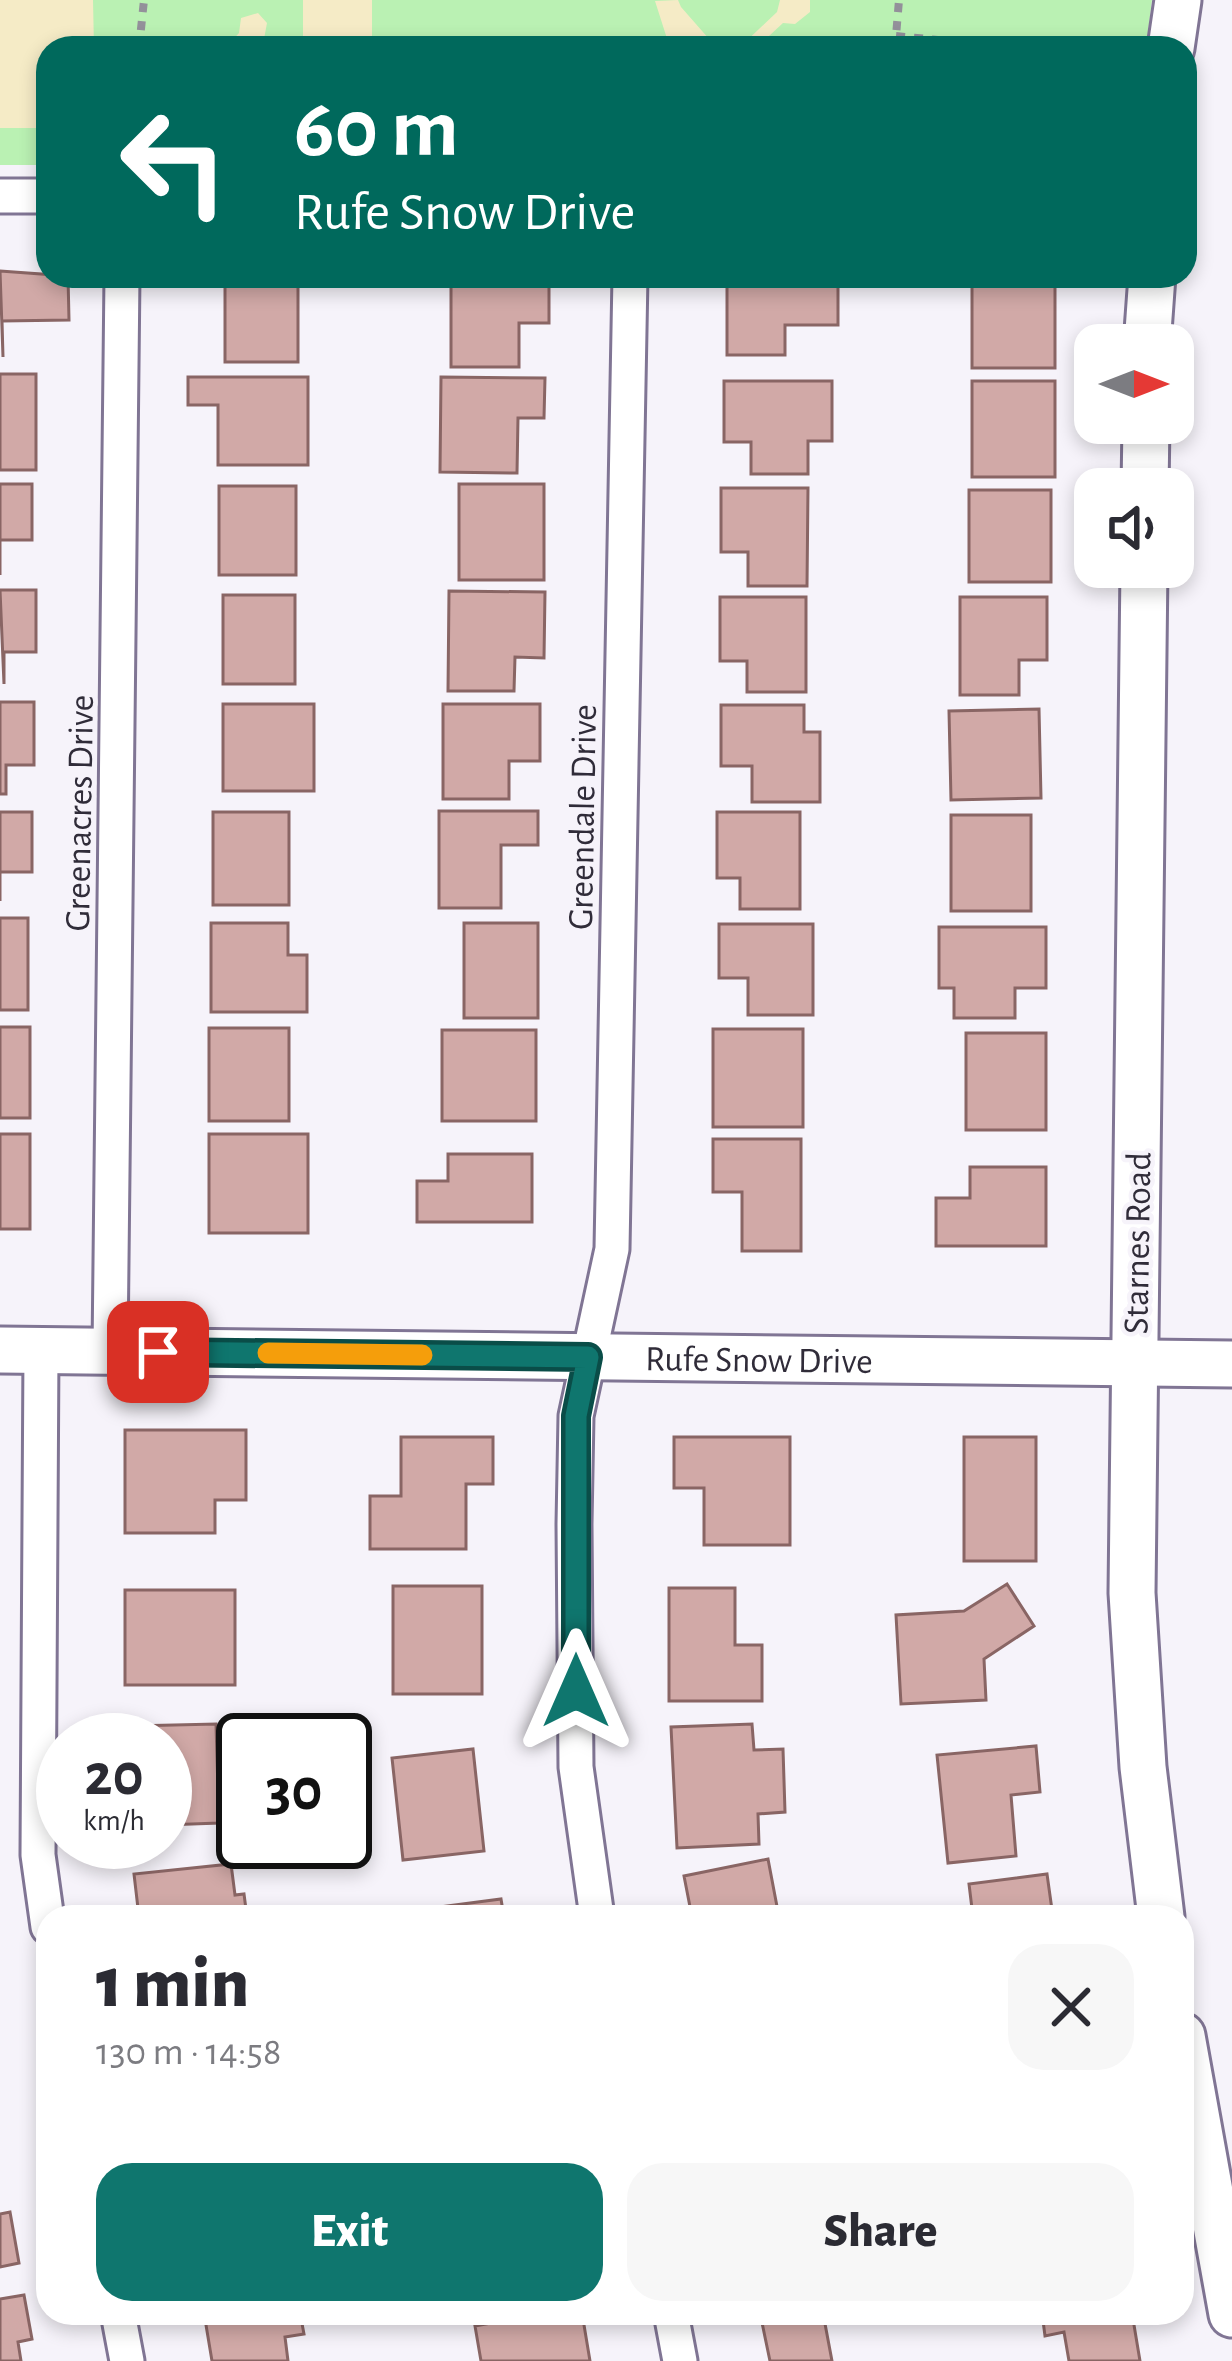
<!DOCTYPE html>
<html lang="en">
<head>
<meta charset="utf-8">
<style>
	body { margin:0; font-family:"Alegreya Sans",sans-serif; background:#f7f7f7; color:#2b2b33; height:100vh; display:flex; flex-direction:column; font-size:45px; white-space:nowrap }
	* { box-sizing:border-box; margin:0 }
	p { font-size:39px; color:#7c7c81 }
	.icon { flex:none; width:66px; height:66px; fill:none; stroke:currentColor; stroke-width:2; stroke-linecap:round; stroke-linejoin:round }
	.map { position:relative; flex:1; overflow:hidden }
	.details { position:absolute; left:36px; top:1905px; width:1158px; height:420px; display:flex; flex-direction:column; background:#fff; border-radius:36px; box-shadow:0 6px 18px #0003 }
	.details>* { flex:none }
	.guide { position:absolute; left:36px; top:36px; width:1161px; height:252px; border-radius:36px; box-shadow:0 6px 18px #0003; background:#00695c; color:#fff; overflow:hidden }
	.needle { width:78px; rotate:90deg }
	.buttons { position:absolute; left:1074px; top:324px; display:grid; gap:24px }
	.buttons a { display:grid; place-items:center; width:120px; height:120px; border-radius:24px; background:#fff; box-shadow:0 6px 18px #0003; font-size:60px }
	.speed { position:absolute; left:36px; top:1713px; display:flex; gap:24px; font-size:60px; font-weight:700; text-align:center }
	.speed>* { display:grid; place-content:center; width:156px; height:156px; border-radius:50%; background:#fff; box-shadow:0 6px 18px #0003; line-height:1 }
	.speed small { font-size:30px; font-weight:400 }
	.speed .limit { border:6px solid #111; border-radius:18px; background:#fff; color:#111 }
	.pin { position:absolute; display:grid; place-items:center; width:102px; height:102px; color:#fff; margin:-51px; border-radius:24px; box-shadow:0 6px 18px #0006 }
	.me { position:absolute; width:132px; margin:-66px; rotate:0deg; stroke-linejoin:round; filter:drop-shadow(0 0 9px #0008) }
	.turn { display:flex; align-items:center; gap:42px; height:252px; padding:0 60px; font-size:54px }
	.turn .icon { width:156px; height:156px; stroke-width:2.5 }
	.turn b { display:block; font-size:84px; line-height:102px }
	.round { display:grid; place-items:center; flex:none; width:126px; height:126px; border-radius:36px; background:#f7f7f7 }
	.overview { display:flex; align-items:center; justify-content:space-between; height:204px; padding:0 60px }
	h1 { font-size:72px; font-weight:800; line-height:90px }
	.primary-button { display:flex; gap:24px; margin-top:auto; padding:24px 60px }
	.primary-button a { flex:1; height:138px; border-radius:36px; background:#0f766e; color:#fff; font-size:48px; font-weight:800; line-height:138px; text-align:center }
	.primary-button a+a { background:#f7f7f7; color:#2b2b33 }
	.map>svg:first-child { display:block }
</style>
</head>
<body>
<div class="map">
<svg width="1232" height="2361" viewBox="0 0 1232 2361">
	<rect width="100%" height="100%" fill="#f6f3fa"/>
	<path fill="#baf1b3" d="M0,0H1152L1146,48H48V165H0Z"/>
	<path fill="#f5ebc6" d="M0,0H93L94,48H48V128H0Z
		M303,0H372V48H303Z
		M678,0L681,7L717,48H670L655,1Z
		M780,0H810V12L795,24L783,23L756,48H739L777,12Z
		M258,13L267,23L264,39L225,48L239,33L241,18Z"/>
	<path fill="#d1a9a7" stroke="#896564" stroke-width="3" d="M0,271L68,276L69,320L2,321L3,357Z
		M225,276H298V362H225Z
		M451,276H549V323H519V367H451Z
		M727,276H838V325H785V355H727Z
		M972,276H1055V368H972Z
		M0,374H36V470H0Z
		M188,377H308V465H218V405H188Z
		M441,377L545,378L544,418H518L517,473L440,472Z
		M724,381H832V441H808V474H751V442H724Z
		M972,381H1055V477H972Z
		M0,484H32V540H0V575Z
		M459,484H544V580H459Z
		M219,486H296V575H219Z
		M721,488H808L807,586H748V552H721Z
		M969,490H1051V582H969Z
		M0,590H36V652H4V684Z
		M449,591L545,592L544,658L515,657L514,691H448Z
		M223,595H295V684H223Z
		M720,597H806V692H747V661H720Z
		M960,597H1047V660H1019V695H960Z
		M0,702H34V765H6V794H0Z
		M223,704H314V791H223Z
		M443,704H540V761H509V799H443Z
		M721,705H804V732H820V802H752V766H721Z
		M1039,709L1041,798L951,800L949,711Z
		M439,811H538V845H501V908H439Z
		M0,812H32V872H0V901Z
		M213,812H289V905H213Z
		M717,812H800V909H740V878H717Z
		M951,815H1031V911H951Z
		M0,918H28V1010H0Z
		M211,923H288V955H307V1012H211Z
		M464,923H538V1018H464Z
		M719,924H813V1015H748V978H719Z
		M939,927H1046V988H1015V1018H954V988H939Z
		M0,1027H30V1118H0Z
		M209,1028H289V1121H209Z
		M713,1029H803V1127H713Z
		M442,1030H536V1121H442Z
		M966,1033H1046V1130H966Z
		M0,1134H30V1229H0Z
		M209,1134H308V1233H209Z
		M713,1139H801V1251H742V1192H713Z
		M448,1154H532V1222H417V1181H448Z
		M970,1167H1046V1246H936V1198H970Z
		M125,1430H246V1500H215V1533H125Z
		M401,1437H493V1484H466V1549H370V1496H401Z
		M674,1437H790V1545H704V1488H674Z
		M964,1437H1036V1561H964Z
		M1007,1584L1034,1626L984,1659L986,1700L901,1704L896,1615L964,1611Z
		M393,1586H482V1694H393Z
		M669,1588H735V1645H762V1701H669Z
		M125,1590H235V1685H125Z
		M216,1724L219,1823L165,1825V1740H133L132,1726Z
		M752,1724L754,1750L783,1749L785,1812L758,1814L759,1844L677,1848L671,1727Z
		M1036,1746L1040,1792L1011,1795L1016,1856L948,1863L937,1755Z
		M473,1749L484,1851L403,1860L392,1758Z
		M768,1859L779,1917H692L684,1876Z
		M231,1864L235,1895L244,1894L247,1917H139L134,1874Z
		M1047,1874L1053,1917H973L969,1884Z
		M501,1899L504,1917H378V1915Z
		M10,2212L19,2263L0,2267V2214Z
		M24,2295L32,2339L18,2342L21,2361H0V2299Z
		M204,2313H300L304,2334L285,2337L288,2361H212Z
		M545,2313H582L590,2361H481L475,2326Z
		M760,2313H823L832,2361H770Z
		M1042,2313H1132L1140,2361H1069L1064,2332L1045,2336Z"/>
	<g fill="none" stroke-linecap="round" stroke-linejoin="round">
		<defs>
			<path id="minor" d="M0,196H48
				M41,1351L38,1855L48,1927
				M110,1351L122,276
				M597,1917L576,1767L574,1524L576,1416L612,1249L630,276
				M118,2313L127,2361
				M671,2313L680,2361"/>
			<g id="secondary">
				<path d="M1171,48L1178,0"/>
				<path d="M1147,345L1152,276"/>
				<path d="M1145,489L1146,423"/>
				<path d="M1144,567L1132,1593L1143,1767L1161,1917"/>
				<path id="s1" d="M0,1350L1232,1364"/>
				<path d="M1182,2036L1232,2314"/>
			</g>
		</defs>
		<use href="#minor" stroke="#807594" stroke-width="39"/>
		<use href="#secondary" stroke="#807594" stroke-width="51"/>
		<path stroke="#93909a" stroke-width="8" stroke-dasharray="9 9" stroke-linecap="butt" d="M896,36L958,42
			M139,48L144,0
			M895,48L899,0"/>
		<use href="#minor" stroke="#fff" stroke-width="33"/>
		<use href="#secondary" stroke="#fff" stroke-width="45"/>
	</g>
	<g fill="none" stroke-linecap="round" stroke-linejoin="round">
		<defs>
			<path id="route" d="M158,1352L588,1357L576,1416V1691"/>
		</defs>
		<use href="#route" stroke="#0a4d48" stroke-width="30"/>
		<use href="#route" stroke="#0f766e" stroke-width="21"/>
		<path stroke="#f59e0b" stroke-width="21" d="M268,1353L422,1355"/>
	</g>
	<g text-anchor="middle" stroke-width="9" stroke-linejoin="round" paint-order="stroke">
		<g font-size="36" fill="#302c39" stroke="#f6f3fa">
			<text transform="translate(78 813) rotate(-89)" y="13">Greenacres Drive</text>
			<text transform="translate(581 817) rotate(-89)" y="13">Greendale Drive</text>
			<text transform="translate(1136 1243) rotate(-89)" y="13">Starnes Road</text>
			<text dy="13" stroke="none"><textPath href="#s1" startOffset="759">Rufe Snow Drive</textPath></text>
		</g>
	</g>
</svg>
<div class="buttons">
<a><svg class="needle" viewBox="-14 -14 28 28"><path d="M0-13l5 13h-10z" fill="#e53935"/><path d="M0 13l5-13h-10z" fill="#7c7c81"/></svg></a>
<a><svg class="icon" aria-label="sound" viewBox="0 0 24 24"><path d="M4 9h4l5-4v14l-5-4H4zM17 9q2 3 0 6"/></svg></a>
</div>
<div class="speed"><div>20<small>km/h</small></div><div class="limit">30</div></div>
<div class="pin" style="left:158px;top:1352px;background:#d93025"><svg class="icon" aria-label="arrive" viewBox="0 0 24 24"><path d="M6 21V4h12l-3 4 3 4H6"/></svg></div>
<svg class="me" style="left:576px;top:1691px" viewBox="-20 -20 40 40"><path d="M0-17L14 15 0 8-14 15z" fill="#0f766e" stroke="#fff" stroke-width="4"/></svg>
<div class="guide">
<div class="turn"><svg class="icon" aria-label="left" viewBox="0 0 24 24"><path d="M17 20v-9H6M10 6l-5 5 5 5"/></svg><div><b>60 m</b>Rufe Snow Drive</div></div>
</div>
<section class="details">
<div class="overview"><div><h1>1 min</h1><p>130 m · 14:58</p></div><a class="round"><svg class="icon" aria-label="close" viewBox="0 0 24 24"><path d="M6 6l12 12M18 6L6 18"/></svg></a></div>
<div class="primary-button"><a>Exit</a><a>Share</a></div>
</section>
</div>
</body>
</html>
